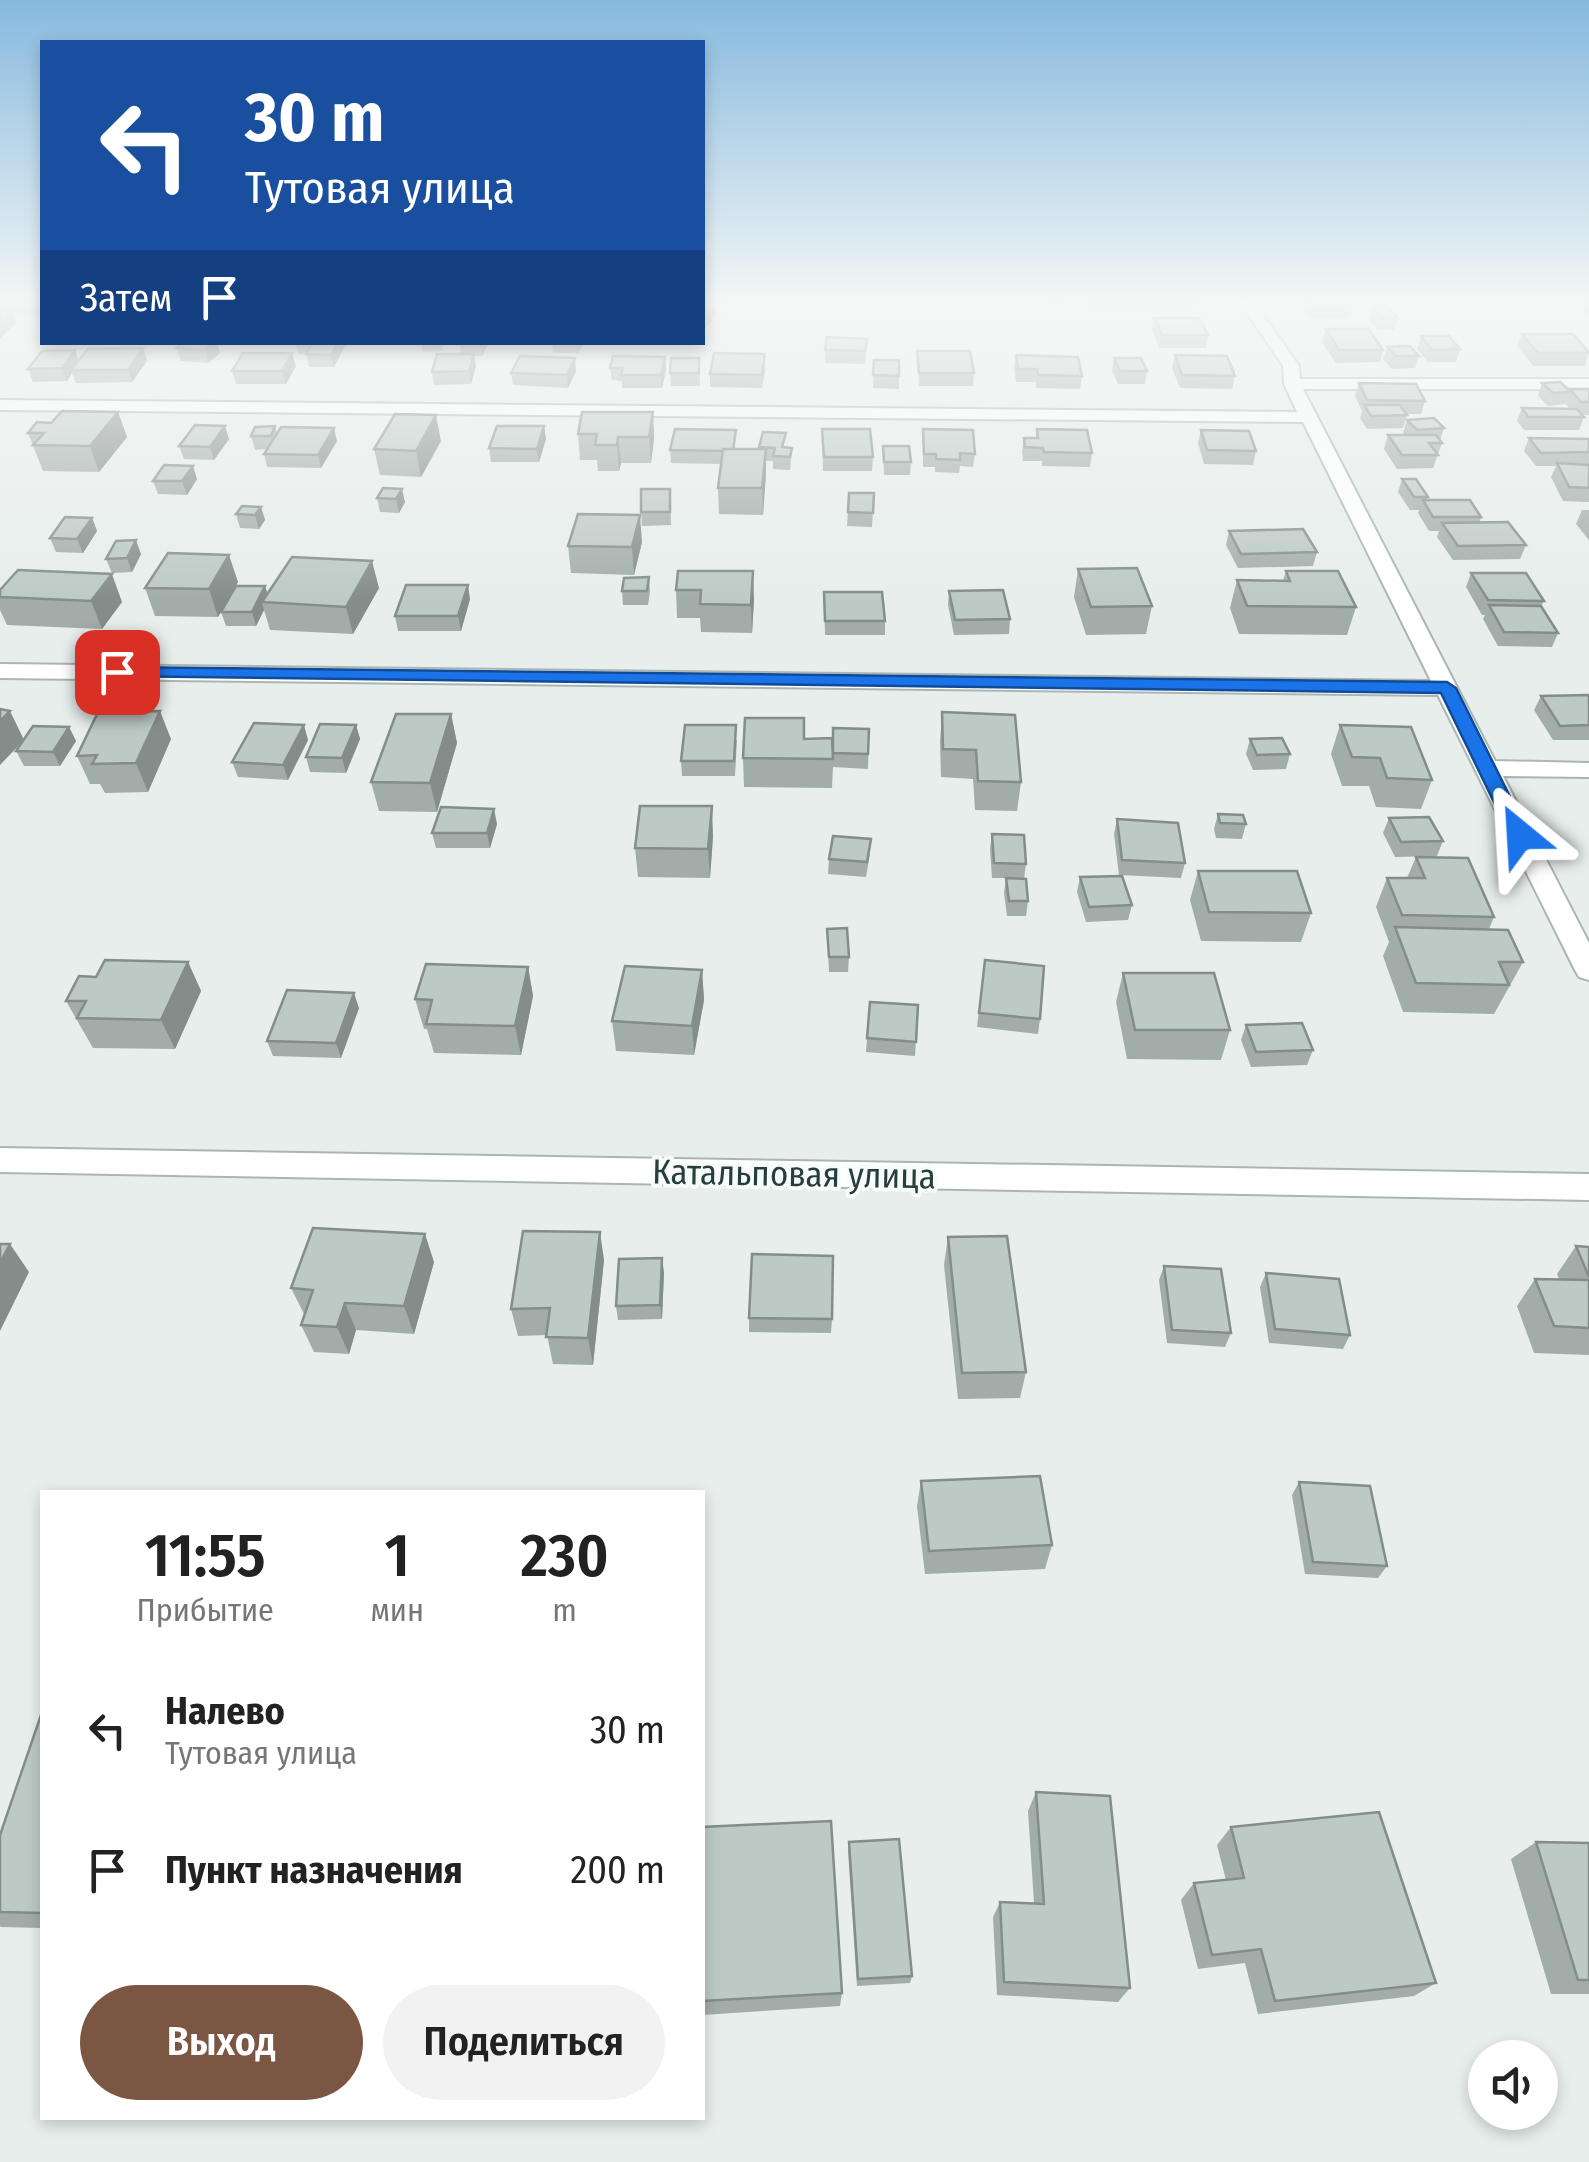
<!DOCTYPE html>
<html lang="ru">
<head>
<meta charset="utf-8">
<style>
	body { margin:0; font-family:"Fira Sans Condensed",sans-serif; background:#f2f2f2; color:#222; height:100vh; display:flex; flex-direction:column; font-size:38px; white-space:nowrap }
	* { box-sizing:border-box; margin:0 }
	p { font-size:32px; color:#767676 }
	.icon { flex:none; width:55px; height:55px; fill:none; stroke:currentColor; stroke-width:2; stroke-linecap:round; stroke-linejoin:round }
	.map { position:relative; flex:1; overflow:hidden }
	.drawer { position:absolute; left:40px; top:1490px; width:665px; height:630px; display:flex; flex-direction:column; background:#fff; border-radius:0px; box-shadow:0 5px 15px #0003 }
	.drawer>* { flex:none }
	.guide { position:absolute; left:40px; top:40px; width:665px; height:305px; border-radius:0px; box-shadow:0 5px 15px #0003; background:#1a4fa0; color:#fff; overflow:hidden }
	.fabs { position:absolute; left:1468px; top:2040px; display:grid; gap:20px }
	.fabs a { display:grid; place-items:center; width:90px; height:90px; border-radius:50%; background:#fff; box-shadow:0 5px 15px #0003; font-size:50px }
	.pin { position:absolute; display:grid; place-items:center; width:85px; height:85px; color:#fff; margin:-42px; border-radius:20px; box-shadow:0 5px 15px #0006 }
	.me { position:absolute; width:110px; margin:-55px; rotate:333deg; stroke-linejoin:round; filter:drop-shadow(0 0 8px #0008) }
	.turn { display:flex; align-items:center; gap:35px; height:210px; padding:0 40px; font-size:45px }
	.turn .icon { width:130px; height:130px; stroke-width:2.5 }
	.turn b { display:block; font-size:70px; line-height:85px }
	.then { display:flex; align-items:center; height:95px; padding:0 40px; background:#0003; gap:20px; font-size:38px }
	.eta { display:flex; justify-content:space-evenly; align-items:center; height:170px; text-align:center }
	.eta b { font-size:60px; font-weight:600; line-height:70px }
	.button { display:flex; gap:20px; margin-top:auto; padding:20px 40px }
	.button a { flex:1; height:115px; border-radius:60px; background:#7b5643; color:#fff; font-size:40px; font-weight:600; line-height:115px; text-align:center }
	.button a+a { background:#f2f2f2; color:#222 }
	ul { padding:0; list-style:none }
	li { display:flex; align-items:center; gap:30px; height:140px; padding:0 40px }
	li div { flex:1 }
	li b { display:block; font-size:38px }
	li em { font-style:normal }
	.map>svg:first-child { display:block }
</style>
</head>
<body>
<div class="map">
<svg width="1589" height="2162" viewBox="0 0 1589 2162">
	<rect width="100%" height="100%" fill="#e7eeec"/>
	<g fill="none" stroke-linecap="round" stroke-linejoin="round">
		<defs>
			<path id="street" d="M1239,301H1253L1299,366L1300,379H1589V389H1303L1495,761L1589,763V777L1503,776L1589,943V980L1579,977L1575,970L1438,695L0,678V664L1431,681L1303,422L0,410V400L1297,412L1284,384L1283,366Z
				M0,1148L1589,1174V1200L0,1172Z"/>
		</defs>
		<use href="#street" stroke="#aab6b3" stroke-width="4"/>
		<use href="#street" fill="#fff" fill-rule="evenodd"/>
	</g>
	<path fill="#a2ada9" d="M42,301L38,315H13L16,323L0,338V303Z
		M702,301L716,313L708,326H702Z
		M1048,301H1067L1066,307L1047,306Z
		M1085,301H1200L1199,307H1087Z
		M1306,301H1347L1351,306L1348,318H1310L1304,309Z
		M1585,301H1589V318L1581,309Z
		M1372,306L1398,318L1394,330H1378L1369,319Z
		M1154,318L1208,335L1206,348H1159L1152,330Z
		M1326,329L1383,350L1380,362L1336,363L1322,342Z
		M1522,334L1589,352L1585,366H1533L1517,346Z
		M1421,336L1460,349L1456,362H1428L1417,349Z
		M867,339L865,364L825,363V350Z
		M184,342L220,353L208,363L181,361L177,348Z
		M296,342H347L334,367H309L306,354H298Z
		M421,342H443L442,351L423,352Z
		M460,342H489L482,356H474L476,366L471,384L434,385L432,372L461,354Z
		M552,342H582V345L579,353H553Z
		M1387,347L1419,356L1415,368L1392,369L1383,359Z
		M143,348L147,361L132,382L76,383L72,373L67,381L33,382L28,369L75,350L79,361Z
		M917,351L974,373L973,386H919Z
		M1016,355L1082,376L1080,389L1036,388V382H1016L1014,368Z
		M1175,355L1235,376L1232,389L1180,388L1172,368Z
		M665,357L666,370L662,388H622V381L612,380L610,368Z
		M699,358L700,386H671L670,373Z
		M1114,358L1147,371L1145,384H1118L1112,371Z
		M874,360H899V389L873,388Z
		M296,366L286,384H236L232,371Z
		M766,367L762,388L710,387V374Z
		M576,371L568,388L513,385L511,373Z
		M1359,383L1425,401L1421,414H1406L1407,415L1403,428L1367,429L1360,418L1362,411L1355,396Z
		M1542,383L1569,391L1589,389V415H1582L1584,417L1579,430H1524L1517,421L1522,408L1570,409L1566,404L1548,406L1538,396Z
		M118,412L127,437L99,472L43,471L28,433L51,423Z
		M653,412L654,438L651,463H621L619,471H598L597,460H580L578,434Z
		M1407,420L1444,428L1440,440L1442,443L1433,468L1397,469L1384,449L1388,435H1405L1403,433Z
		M275,426L277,433L337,441L321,468L267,467L264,454L266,449L255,450L251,436Z
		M544,426L546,439L539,462H491L489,448Z
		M822,429L873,457L872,471H823Z
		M923,429L975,454L973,467L960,466L959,473L935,472V467H923Z
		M1037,429L1092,453L1090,467L1042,466V461H1023L1022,451L1024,438H1036Z
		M736,430L735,449H759L763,432L786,447L792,448L790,470L773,469V461H766L763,515L719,514L718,488L721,464L671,463L670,450Z
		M1201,430L1256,451L1253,465L1204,464L1198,443Z
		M1529,438L1589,439V502L1563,501L1551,477L1556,466H1536L1524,451Z
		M229,439L214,460L184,459L179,446Z
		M441,441L421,477L380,475L374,449Z
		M883,446L911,462L910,475H884Z
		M197,479L187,495L158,494L153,481Z
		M1402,479L1428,497L1427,500L1481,517L1480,522L1526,545L1520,559L1453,560L1437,537L1439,531H1429L1418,513L1419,510H1410L1398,492Z
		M383,488L405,502L399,513L380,512L377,498Z
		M670,489L671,525L642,526L641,512Z
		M849,493H874L872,527L847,526Z
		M261,507L265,520L259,529L240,528L236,514Z
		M1582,510H1589V540L1576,524Z
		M92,518L97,531L83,553L56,552L50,538Z
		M1229,531L1317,552L1313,566L1238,568L1226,545Z
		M642,542L634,575L571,573L568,546Z
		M141,554L132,572L112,573L106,559Z
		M1078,569L1152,606L1146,634L1086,635L1074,597Z
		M678,571L754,599L752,633L701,632L700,618H677L676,590Z
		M1286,571L1356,607L1347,635L1239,634L1230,608L1237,580L1283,581Z
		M1471,573L1544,601L1541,606L1558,633L1552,647L1498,646L1483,619L1485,615H1482L1466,587Z
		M649,577L650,592L648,605H623L622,591Z
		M238,582L218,617L155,616L145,588Z
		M379,588L353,634L270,630L264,610L256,626H226L221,612L268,594Z
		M0,590L122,602L102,629L7,625L0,610Z
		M949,591L1010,619L1009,634L954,635L948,605Z
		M824,592L885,621V635H825Z
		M470,599L461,631H398L395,616Z
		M1589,695V740H1553L1534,710L1541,696Z
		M942,712L1021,782L1017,811L975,810L973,779L941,777L940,741Z
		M451,714L457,743L437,812L379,811L371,782Z
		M356,725L360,739L346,773L310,772L306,757Z
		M1340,725L1432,780L1421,809L1376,807L1369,786H1342L1331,754Z
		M69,727L76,741L60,766H24L16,751Z
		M869,729L868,769L833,767L832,788L744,787L743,758L804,739L832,738Z
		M171,739L148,792L105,793L100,784H90L77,756Z
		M1250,739L1290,754L1286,769L1253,770L1246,754Z
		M308,740L288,780L238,777L232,762Z
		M737,740L735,776H682L681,761Z
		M1218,814L1246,824L1242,839L1216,838L1214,829Z
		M1389,818L1443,841L1437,856L1395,857L1383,833Z
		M1117,819L1185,863L1181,878L1119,875L1114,834Z
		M497,824L490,848H436L432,833Z
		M992,834L1026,864L1024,879L1028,901L1026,916H1007L1004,893L1006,878H992L990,849Z
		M713,836L710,878L638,877L635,848Z
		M870,854L866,877L828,874L829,859Z
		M1416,857L1494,917L1489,929L1523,962L1494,1014L1403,1012L1383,956L1389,942L1376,907L1387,878H1407Z
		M1198,871L1311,913L1301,942L1201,941L1190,900Z
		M1080,877L1132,905L1128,920L1086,922L1077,892Z
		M827,929L849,957L848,972H829Z
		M985,960L1040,1019L1038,1034L977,1027Z
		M188,962L201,991L175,1049L93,1048L66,1001L96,977Z
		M528,967L533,996L521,1055L434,1053L427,1029H424L415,999Z
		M702,970L704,1000L694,1055L616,1051L612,1021Z
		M1123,973L1230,1030L1221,1060L1127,1059L1116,1002Z
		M870,1002L918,1005L915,1056L866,1052Z
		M359,1008L341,1058L273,1056L267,1041Z
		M1246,1025L1313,1050L1307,1065L1251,1067L1241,1040Z
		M948,1237L1026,1372L1020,1398L958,1399L944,1265Z
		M1576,1246L1589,1247V1355L1534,1353L1517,1306L1535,1279H1559L1557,1274Z
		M604,1260L593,1365L553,1364L547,1335L518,1336L511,1309Z
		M434,1262L414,1334L356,1330L349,1354L314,1352L301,1325L305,1316L291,1288Z
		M1164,1266L1231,1333L1225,1347L1167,1343L1159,1280Z
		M664,1272L662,1319L618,1320L616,1306Z
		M1266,1273L1350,1335L1343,1349L1269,1343L1260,1287Z
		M749,1318L832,1319L831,1333L749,1332Z
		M921,1481L1052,1545L1045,1569L925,1574L917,1506Z
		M1299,1482L1387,1566L1378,1578L1305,1574L1292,1495Z
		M42,1712V1928L1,1927L0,1926V1835Z
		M1036,1792L1130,1988L1118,2002L997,1995L993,1917L1000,1902L1034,1903L1028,1811Z
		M702,1827L842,1993L840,2006L702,2015Z
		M1231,1827L1436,1983L1414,1996L1258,2014L1245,1963L1198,1969L1181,1900L1194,1883L1226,1880L1217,1845Z
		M849,1842L912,1976L910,1983L857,1986L848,1851Z
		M1536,1842L1589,1843V1994H1551L1511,1859Z"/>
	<path fill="#848d8a" d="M36,301H42V311L38,315L33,303Z
		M715,301L716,313L708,326L707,314Z
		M12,311L16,323L0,338V321Z
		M214,342H217L220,353L208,363L205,350Z
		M338,342H347L334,367L331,355Z
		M480,342H489L482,356L480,344Z
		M143,348L147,361L132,382L128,370Z
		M75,350L79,363L71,370L72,373L67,381L62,368Z
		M292,353L296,366L286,384L282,371Z
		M474,354L476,366L471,384L469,371Z
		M665,357L666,370L662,388L661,375Z
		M575,358L576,371L568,388L567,375Z
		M118,412L127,437L99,472L90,446Z
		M653,412L654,438L651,463L649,437Z
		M436,415L441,441L421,477L416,451Z
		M225,426L229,439L214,460L210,447Z
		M544,426L546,439L539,462L537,449Z
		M334,428L337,441L321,468L318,455Z
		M618,437L621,463L619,471L617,445Z
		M766,449V475L763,515L762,488Z
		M193,466L197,479L187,495L182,481Z
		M402,489L405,502L399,513L396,499Z
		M261,507L265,520L259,529L255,515Z
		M640,515L642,542L634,575L632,547Z
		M92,518L97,531L83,553L77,539Z
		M136,540L141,554L132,572L127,558Z
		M229,555L238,582L218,617L209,589Z
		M372,561L379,588L353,634L346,607Z
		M753,571L754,599L752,633L751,605Z
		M112,574L122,602L102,629L91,601Z
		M468,585L470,599L461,631L458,616Z
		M265,586L270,600L262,602L264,610L256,626L252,612Z
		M10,711L24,740L0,765V721Z
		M160,711L171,739L148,792L136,763Z
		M451,714L457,743L437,812L430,783Z
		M304,725L308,740L288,780L283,765Z
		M356,725L360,739L346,773L342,758Z
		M69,727L76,741L60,766L53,752Z
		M712,806L713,836L710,878L708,849Z
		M494,809L497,824L490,848L487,833Z
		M188,962L201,991L175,1049L161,1020Z
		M528,967L533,996L521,1055L515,1026Z
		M702,970L704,1000L694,1055L692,1026Z
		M354,993L359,1008L341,1058L336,1043Z
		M600,1232L604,1260L593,1365L588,1338Z
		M425,1234L434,1262L414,1334L404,1306Z
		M10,1244L29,1272L0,1331V1263Z
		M662,1258L664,1272L662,1319L660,1305Z
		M345,1303L356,1330L349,1354L337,1327Z"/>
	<path fill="#bcc9c5" stroke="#848d8a" stroke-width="2.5" d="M0,301H36L33,303H0Z
		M702,301H715L707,314H702Z
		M1309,301H1347L1351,306H1313Z
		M1372,306H1388L1398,318H1382Z
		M0,310L12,311L0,321Z
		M1154,318H1199L1208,335H1162Z
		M1326,329H1368L1383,350H1339Z
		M1522,334H1573L1589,353H1538Z
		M1421,336H1449L1460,349L1432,350Z
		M827,337L867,339L865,351L825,350Z
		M184,342H214L205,350L177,348Z
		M313,342H338L331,355L306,354Z
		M1410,346L1419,356H1396L1387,347Z
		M143,348L128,370H71L88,349Z
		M75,350L62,368L28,369L42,351Z
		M917,351H970L974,373H919Z
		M243,353H292L282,371H232Z
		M714,353L765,354L762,375L710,374Z
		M437,354H474L469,371L432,372Z
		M1016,355L1078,357L1082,376L1038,375L1037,369H1018Z
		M1175,355L1227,356L1235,376L1182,375Z
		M520,356L575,358L567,375L511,373Z
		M613,356L665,357L661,375H621L623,368H610Z
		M671,358H699V373H670Z
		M1114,358H1141L1147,371H1120Z
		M874,360H899V376L873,375Z
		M1560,382L1571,392L1553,393L1542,383Z
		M1359,383L1416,384L1425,401L1367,400Z
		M1570,389H1589V402H1581Z
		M1364,405H1400L1407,415L1371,416Z
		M1522,408L1577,409L1584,417H1528Z
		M62,411L118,412L90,446L33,445L44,433H28L37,422L51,423Z
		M582,412H653L649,437H618L617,445H595L597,434H578Z
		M395,414L436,415L416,451L374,449Z
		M1434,418L1444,428L1417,430L1407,420Z
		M195,425L225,426L210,447L179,446Z
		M275,426L271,436H251L255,427Z
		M497,426H544L537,449L489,448Z
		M281,427L334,428L318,455L264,454Z
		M675,429L736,430L733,449H723V451L670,450Z
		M822,429H870L873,457H824Z
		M923,429L973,430L975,454L960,453V460L936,459V454H924Z
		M1037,429L1087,430L1092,453L1044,452L1043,448L1025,447L1024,438H1038Z
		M1201,430L1249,431L1256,451L1207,450Z
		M763,432L786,433L782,447L792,448L790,457L773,456L775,448L759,447Z
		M1388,435H1436L1442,443H1429L1438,455H1402Z
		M1529,438L1589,439V452L1541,453Z
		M883,446H909L911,462H884Z
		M723,449H766L762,488H718Z
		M1557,463L1589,465V488L1569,487Z
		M164,465L193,466L182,481H153Z
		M1402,479H1416L1428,497H1414Z
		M383,488L402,489L396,499L377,498Z
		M641,489H670V512H641Z
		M849,493H874L873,513L848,512Z
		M1423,500H1470L1481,517H1433Z
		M242,506L261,507L255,515L236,514Z
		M578,514L640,515L632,547L568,546Z
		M65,517L92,518L77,539L50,538Z
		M1508,522L1526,545L1458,546L1442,523Z
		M1303,529L1317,552L1241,554L1229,531Z
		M136,540L127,558L106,559L116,541Z
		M168,553L229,555L209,589L145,588Z
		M292,557L372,561L346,607L262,602Z
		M1137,568L1152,606L1091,607L1078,569Z
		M18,570L112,574L91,601L0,597V590Z
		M678,571H753L751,605L700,604L701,590H676Z
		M1286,571H1338L1356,607L1247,606L1237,580L1290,581Z
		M1471,573H1526L1544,601L1488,600Z
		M649,577L647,591H622L624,578Z
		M406,585H468L458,616H395Z
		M236,586H265L252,612H221Z
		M1003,590L1010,619L955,620L949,591Z
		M824,592H882L885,621H825Z
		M1489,605L1541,606L1558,633L1504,632Z
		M1589,695V725L1560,726L1541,696Z
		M0,709L10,711L0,721Z
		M160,711L136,763L92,764L97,755L77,756L98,712Z
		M942,712L1015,715L1021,782L978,781L976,750L943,749Z
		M396,714H451L430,783L371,782Z
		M745,718H804V739L832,738L833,759L743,758Z
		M254,723L304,725L283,765L232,762Z
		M320,724L356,725L342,758L306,757Z
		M685,725H736L734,761H681Z
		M1340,725L1411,727L1432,780L1387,778L1380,758L1352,757Z
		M33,726L69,727L53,752L16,751Z
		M833,728L869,729L868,754L833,753Z
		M1282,738L1290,754L1257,755L1250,739Z
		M640,806H712L708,849L635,848Z
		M441,807L494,809L487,833H432Z
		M1218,814L1243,815L1246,824L1220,823Z
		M1429,817L1443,841L1401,842L1389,818Z
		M1117,819L1178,823L1185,863L1122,860Z
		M992,834L1024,835L1026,864L994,863Z
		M833,836L871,839L867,862L829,859Z
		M1416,857L1468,858L1494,917L1402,915L1387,878H1425Z
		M1198,871H1297L1311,913L1209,912Z
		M1122,876L1132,905L1089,907L1080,877Z
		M1006,878L1026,879L1028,901H1009Z
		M1395,927L1508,930L1523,962H1499L1509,985L1416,983Z
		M847,928L849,957H829L827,929Z
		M105,960L188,962L161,1020L77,1018L86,1001H66L79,976L96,977Z
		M985,960L1044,966L1040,1019L979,1013Z
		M426,964L528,967L515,1026L426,1024L432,1000L415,999Z
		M625,966L702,970L692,1026L612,1021Z
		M1123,973H1214L1230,1030H1135Z
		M287,990L354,993L336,1043L267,1041Z
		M870,1002L918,1005L916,1042L867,1038Z
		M1302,1023L1313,1050L1256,1052L1246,1025Z
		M313,1228L425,1234L404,1306L345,1303L337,1327L301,1325L313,1290L291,1288Z
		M523,1231L600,1232L588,1338L546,1337L550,1308L511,1309Z
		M1007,1236L1026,1372L962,1373L948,1237Z
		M0,1244H10L0,1263Z
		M1576,1246L1589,1247V1277Z
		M752,1254L833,1256L832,1319L749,1318Z
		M662,1258L660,1305L616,1306L619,1259Z
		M1164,1266L1221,1269L1231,1333L1172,1330Z
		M1266,1273L1339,1279L1350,1335L1275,1329Z
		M1535,1279L1589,1280V1328L1554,1326Z
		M1040,1476L1052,1545L929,1551L921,1481Z
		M1299,1482L1370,1486L1387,1566L1313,1562Z
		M42,1712V1913L0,1912V1835Z
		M1036,1792L1110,1796L1130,1988L1004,1982L1000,1902L1044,1904Z
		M1379,1812L1436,1983L1275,2001L1261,1949L1212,1955L1194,1883L1244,1878L1231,1827Z
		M831,1821L842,1993L702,2001V1827Z
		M899,1839L912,1976L858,1979L849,1842Z
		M1536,1842L1589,1843V1980H1578Z"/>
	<linearGradient id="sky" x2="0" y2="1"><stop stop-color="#86b9de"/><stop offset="0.5" stop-color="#f4f7f6"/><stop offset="1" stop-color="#f4f7f6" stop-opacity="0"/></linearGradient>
	<rect width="1589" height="603" fill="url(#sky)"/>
	<path fill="#1a73e8" stroke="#114b97" stroke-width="2.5" d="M117,667L1447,682L1456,688L1529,835L1520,841L1510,835L1441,693L111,676V669Z"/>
	<g text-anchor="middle" stroke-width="8" stroke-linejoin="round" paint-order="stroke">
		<g font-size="35" fill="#273f3b" stroke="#f7fbf9">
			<text transform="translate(794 1174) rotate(1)" y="12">Катальповая улица</text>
		</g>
	</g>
</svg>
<div class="fabs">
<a><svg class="icon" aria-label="sound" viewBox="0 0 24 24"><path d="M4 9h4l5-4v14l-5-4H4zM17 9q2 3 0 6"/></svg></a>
</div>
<div class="pin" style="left:117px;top:672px;background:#d93025"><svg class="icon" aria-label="arrive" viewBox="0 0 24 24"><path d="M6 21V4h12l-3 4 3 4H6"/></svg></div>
<svg class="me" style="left:1520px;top:835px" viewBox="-20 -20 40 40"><path d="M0-17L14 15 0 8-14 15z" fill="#1a73e8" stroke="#fff" stroke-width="4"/></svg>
<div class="guide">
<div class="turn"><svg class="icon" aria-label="left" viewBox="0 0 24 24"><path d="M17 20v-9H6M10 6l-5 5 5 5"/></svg><div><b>30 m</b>Тутовая улица</div></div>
<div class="then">Затем<svg class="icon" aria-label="arrive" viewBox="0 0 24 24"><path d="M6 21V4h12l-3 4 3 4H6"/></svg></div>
</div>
<section class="drawer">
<div class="eta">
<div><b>11:55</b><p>Прибытие</p></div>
<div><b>1</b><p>мин</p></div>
<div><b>230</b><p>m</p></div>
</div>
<ul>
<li><svg class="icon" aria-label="left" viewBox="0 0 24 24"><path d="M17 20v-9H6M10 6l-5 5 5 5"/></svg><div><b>Налево</b><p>Тутовая улица</p></div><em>30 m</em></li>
<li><svg class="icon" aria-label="arrive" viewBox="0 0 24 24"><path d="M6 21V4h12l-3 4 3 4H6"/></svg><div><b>Пункт назначения</b></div><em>200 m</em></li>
</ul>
<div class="button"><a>Выход</a><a>Поделиться</a></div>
</section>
</div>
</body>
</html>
